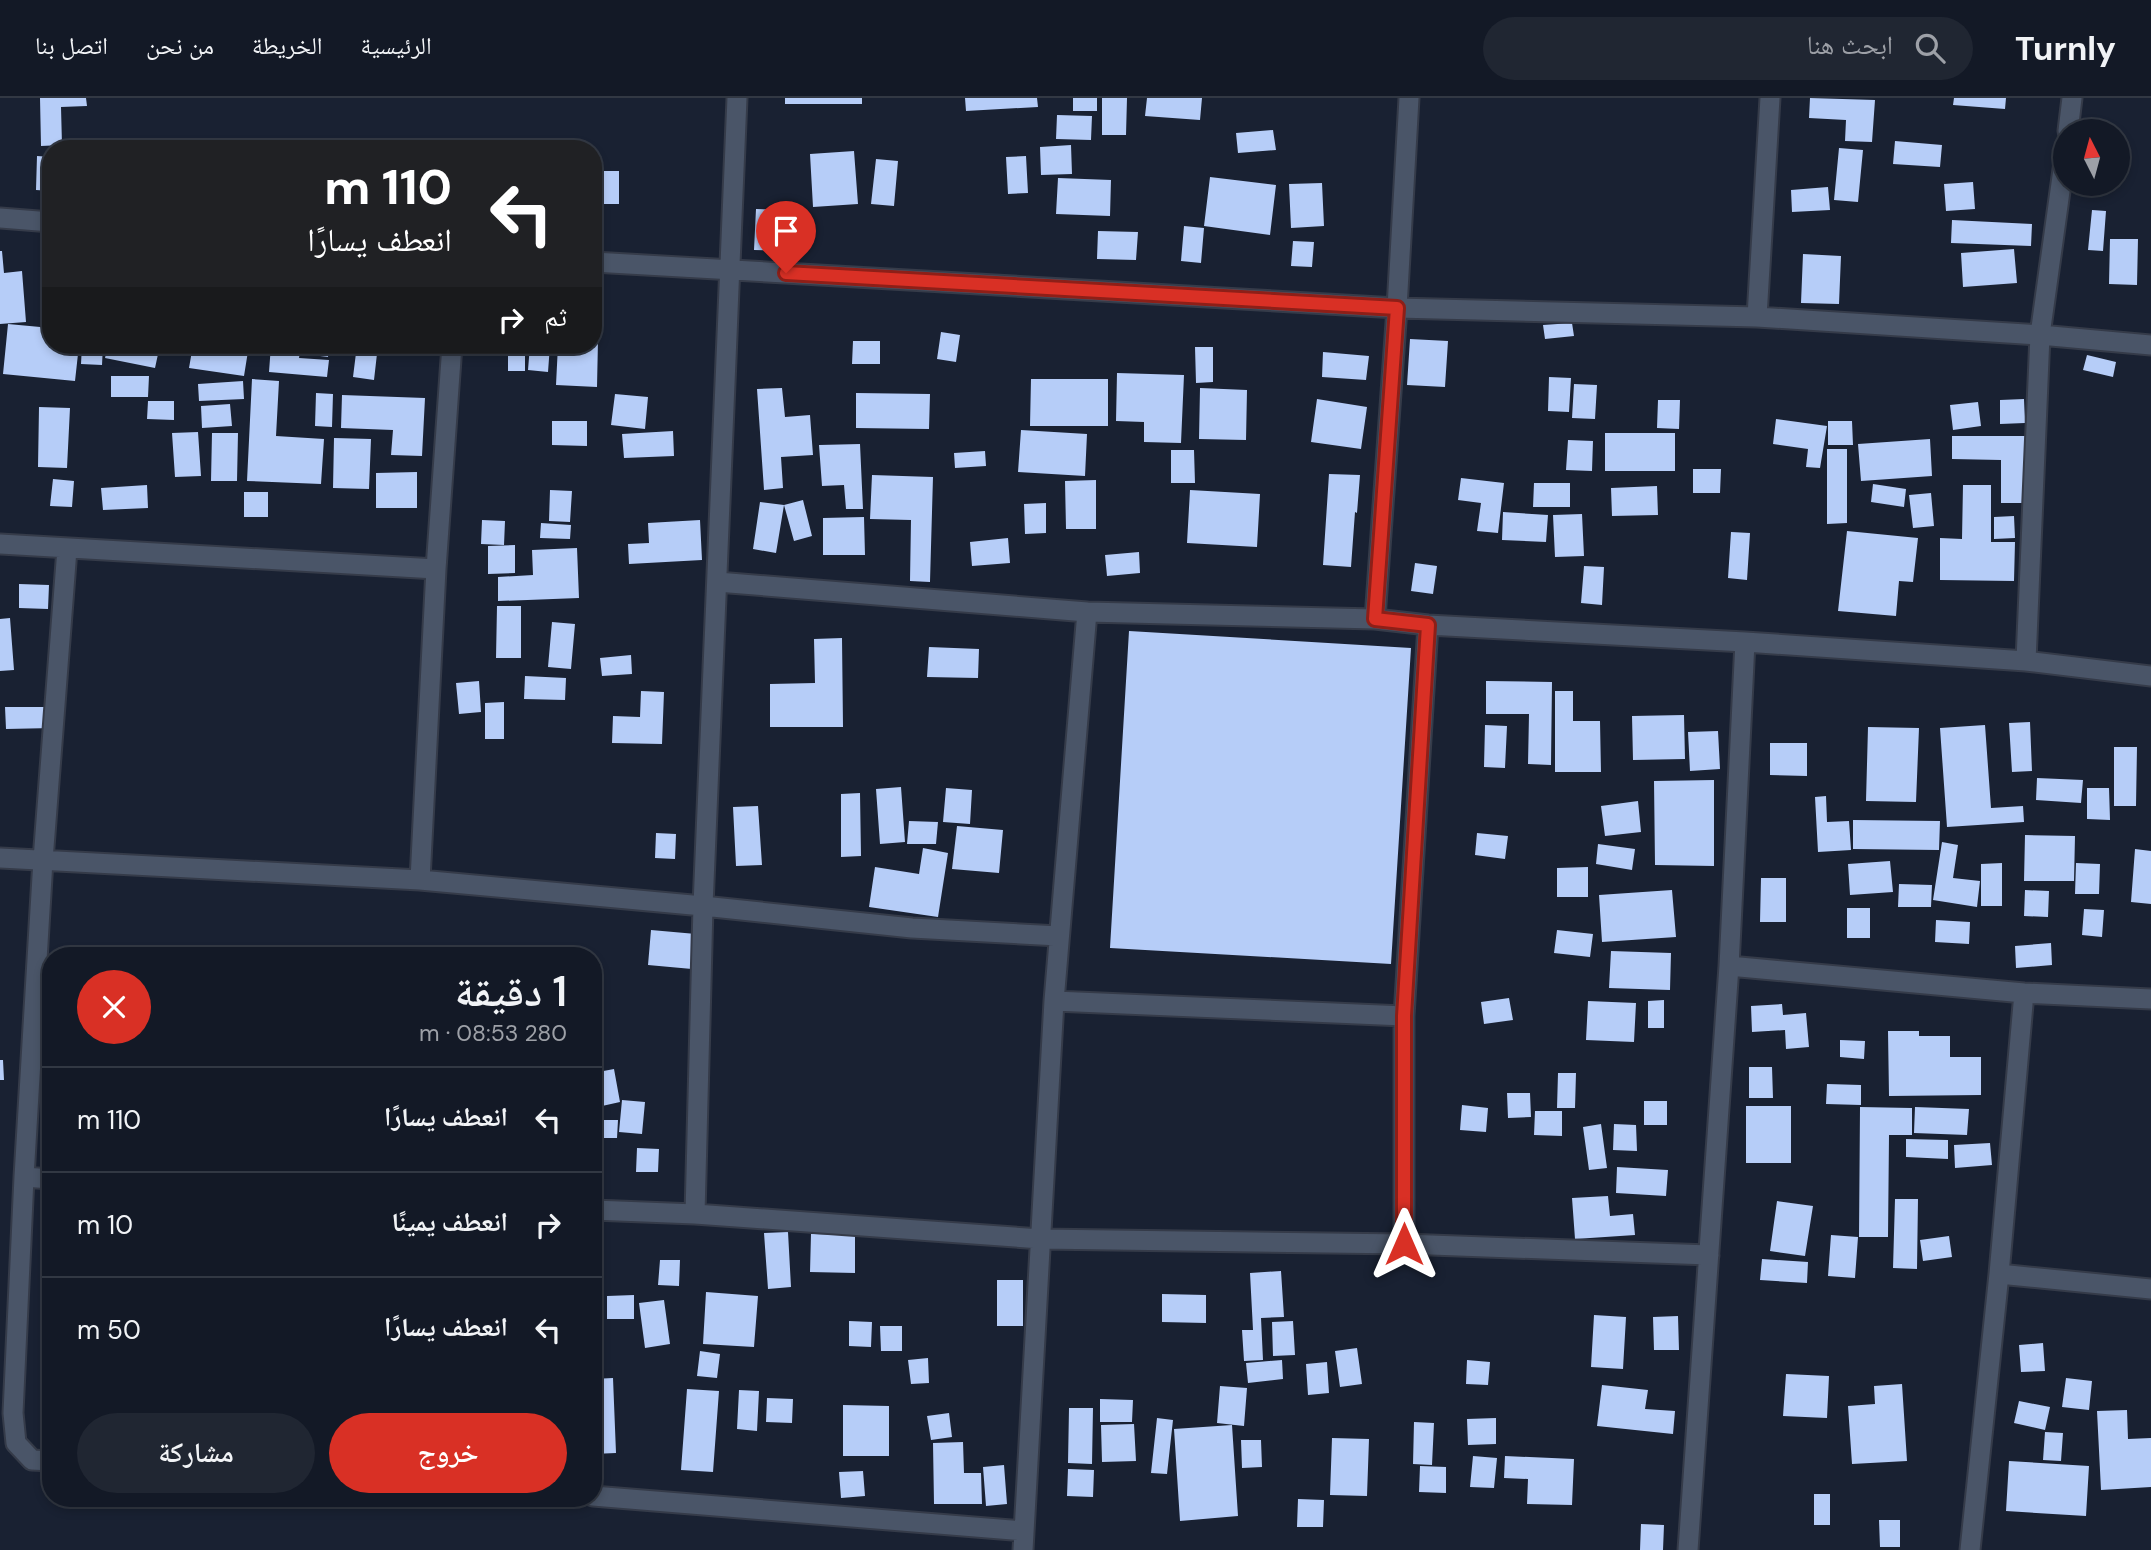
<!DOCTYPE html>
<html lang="ar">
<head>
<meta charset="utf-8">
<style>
	body { margin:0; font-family:"DM Sans","Noto Naskh Arabic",sans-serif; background:#202632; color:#f1f3f6; direction:rtl; height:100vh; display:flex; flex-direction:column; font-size:26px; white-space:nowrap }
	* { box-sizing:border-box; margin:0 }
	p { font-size:23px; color:#9da0a7 }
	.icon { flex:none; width:38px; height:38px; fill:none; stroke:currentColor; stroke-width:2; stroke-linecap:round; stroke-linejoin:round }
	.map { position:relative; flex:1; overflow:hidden; direction:ltr }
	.panel { position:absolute; left:42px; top:849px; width:560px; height:560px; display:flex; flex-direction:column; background:#131926; border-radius:28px; box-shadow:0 4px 10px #0003,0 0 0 2px #323843; direction:rtl }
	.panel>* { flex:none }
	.hud { position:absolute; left:42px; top:42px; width:560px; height:214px; border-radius:28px; box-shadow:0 4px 10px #0003,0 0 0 2px #323843; direction:rtl; background:#202124; color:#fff; overflow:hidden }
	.needle { width:46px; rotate:354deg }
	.buttons { position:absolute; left:2053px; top:21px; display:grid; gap:14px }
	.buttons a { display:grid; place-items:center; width:77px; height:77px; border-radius:50%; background:#131926; box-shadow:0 4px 10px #0003,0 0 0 2px #323843; font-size:35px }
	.pin { position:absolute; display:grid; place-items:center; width:60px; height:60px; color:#fff; margin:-72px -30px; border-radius:50% 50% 50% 0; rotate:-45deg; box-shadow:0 0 7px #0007 }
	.pin .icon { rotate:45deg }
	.me { position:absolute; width:77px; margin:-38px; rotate:0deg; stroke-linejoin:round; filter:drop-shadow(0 0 5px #0008) }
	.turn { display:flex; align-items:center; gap:24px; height:147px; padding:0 35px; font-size:32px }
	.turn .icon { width:91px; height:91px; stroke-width:2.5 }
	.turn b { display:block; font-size:49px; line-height:60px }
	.then { display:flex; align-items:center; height:66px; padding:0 35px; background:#0003; gap:14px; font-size:26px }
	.round { display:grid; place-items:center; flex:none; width:74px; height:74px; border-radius:37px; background:#202632 }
	.overview { display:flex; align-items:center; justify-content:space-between; height:119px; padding:0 35px }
	h1 { font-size:42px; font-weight:600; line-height:52px }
	.button { display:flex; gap:14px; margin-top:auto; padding:14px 35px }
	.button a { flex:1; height:80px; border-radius:42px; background:#d93025; color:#fff; font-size:28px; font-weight:600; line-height:80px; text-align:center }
	.button a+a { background:#202632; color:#f1f3f6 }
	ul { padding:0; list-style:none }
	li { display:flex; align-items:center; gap:21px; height:105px; padding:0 35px; border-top:2px solid #323843 }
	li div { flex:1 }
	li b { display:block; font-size:26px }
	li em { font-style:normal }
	header { display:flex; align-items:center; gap:42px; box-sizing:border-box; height:98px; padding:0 35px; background:#131926; border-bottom:2px solid #323843 }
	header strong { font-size:33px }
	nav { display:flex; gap:38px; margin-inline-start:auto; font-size:24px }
	.search { width:490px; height:63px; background:#202632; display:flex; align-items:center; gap:18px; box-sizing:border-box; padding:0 24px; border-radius:38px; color:#9da0a7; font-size:26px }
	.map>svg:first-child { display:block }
</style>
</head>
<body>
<header>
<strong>Turnly</strong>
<div class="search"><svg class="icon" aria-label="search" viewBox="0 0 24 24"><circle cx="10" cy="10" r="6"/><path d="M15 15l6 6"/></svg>ابحث هنا</div>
<nav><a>الرئيسية</a><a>الخريطة</a><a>من نحن</a><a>اتصل بنا</a></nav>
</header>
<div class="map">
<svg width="2151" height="1452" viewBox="0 0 2151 1452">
	<rect width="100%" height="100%" fill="#192132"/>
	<path fill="#b6cdf8" d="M40,0H86L87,8L61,9L62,47L41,48Z
		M785,0H862V6H785Z
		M965,0H1037L1038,9L966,13Z
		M1073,0H1097V13H1073Z
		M1102,0H1127L1126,37H1102Z
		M1147,0H1202L1200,22L1145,18Z
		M1810,0L1875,2L1872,44L1845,43L1846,22L1809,20Z
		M1954,0H2006L2005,11L1953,7Z
		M1057,17L1092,18L1091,42L1056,41Z
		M1273,32L1276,52L1238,55L1236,35Z
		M1895,43L1942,47L1940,69L1893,66Z
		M1071,47L1072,76L1041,77L1040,49Z
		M1839,50L1863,52L1858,104L1834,102Z
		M854,53L858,106L813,109L810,56Z
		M37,58L51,59V93L36,92Z
		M1026,58L1028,95L1008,96L1006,59Z
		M876,61L898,63L894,108L871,106Z
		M593,73H619V106H593Z
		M1210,79L1276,87L1270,137L1204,128Z
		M1058,80L1111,82L1110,118L1056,116Z
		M1973,84L1975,111L1946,113L1944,86Z
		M1322,85L1324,128L1291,130L1289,86Z
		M1828,89L1830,112L1792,114L1791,92Z
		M756,111L797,112L796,153L754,152Z
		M2092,112L2106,113L2103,153L2088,152Z
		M1952,122L2032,126L2031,148L1951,145Z
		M1184,128L1204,130L1201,165L1181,163Z
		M1098,133L1138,134L1136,162L1097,161Z
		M2110,141H2138L2137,187L2109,186Z
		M1293,143L1314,144L1312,169L1291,168Z
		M2014,151L2017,185L1963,189L1961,155Z
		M0,153H2L4,175L22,173L26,224L0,226Z
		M1803,156L1841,158L1839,206L1801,205Z
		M1572,225L1574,238L1545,241L1543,227Z
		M8,226L51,230V247H79L75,283L3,276Z
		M941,234L960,237L956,264L937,261Z
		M1410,241L1448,243L1445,289L1407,287Z
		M593,242H598L597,289L556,287L558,247H593Z
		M853,243H880V266H852Z
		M82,247H103L102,267L81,266Z
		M108,247H160L155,270L105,260Z
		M193,247H249L244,278L189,270Z
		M271,247H301L299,260L329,262L327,279L269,274Z
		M305,247H329L328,259L304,256Z
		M357,247H378L374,282L353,279Z
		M508,247H525V273H508Z
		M530,247H550L548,274L528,272Z
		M1195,249H1213V284L1196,285Z
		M1323,254L1369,258L1366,282L1322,279Z
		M2087,257L2116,264L2113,279L2083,272Z
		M1117,275L1184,277L1181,345L1144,344V324L1116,323Z
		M111,278H149L148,299H111Z
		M1549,279L1571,280L1569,314L1548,313Z
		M252,281L279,283L276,338L324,341L321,386L247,383Z
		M1031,281H1108V328H1030Z
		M243,283L244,301L199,303L198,286Z
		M1574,286L1597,287L1595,321L1572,320Z
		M782,290L785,319L810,317L813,357L781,359L783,390L764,392L757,291Z
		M1200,290L1247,292L1246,342L1199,341Z
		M316,295L333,296L332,329L315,328Z
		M856,295L930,296L929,331L856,330Z
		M615,296L648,299L645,331L611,327Z
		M342,297L425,300L422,358L391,357L393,332L341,330Z
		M1317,301L1367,309L1361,351L1311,344Z
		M2024,301L2025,325L2000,326V302Z
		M1658,302H1680L1679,331L1657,330Z
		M148,303H174V322L147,321Z
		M1978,304L1981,328L1953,332L1950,307Z
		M230,306L232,328L202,330L201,308Z
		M39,309L70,310L67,370L38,369Z
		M1776,321L1827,328L1820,370L1806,369L1808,351L1773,346Z
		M552,323H587V348L552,347Z
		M1828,323H1852L1853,347H1828Z
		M1021,332L1087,336L1085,378L1018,374Z
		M673,333L674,358L624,360L622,336Z
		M198,334L201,378L175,379L172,335Z
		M212,335H238L237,383H211Z
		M1605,335H1675V373H1605Z
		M1952,338H2030V405H2001V362L1952,361Z
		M334,340L371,341L369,391L333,390Z
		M1930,341L1932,378L1861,383L1858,346Z
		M1568,342L1593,343L1592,373L1566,372Z
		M860,346L863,411H846L844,387L822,388L819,347Z
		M1827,351H1847V425L1827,426Z
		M1171,352H1194L1195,385H1171Z
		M985,353L986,368L955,370L954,355Z
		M1693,371H1721L1720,395H1693Z
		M417,374V410H376V375Z
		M1329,376L1360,377L1357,415L1355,414L1351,469L1323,467Z
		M872,377L933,379L930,484L910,483L911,422L870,421Z
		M1461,380L1504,385L1498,435L1477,433L1481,405L1458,402Z
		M53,381L74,383L72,409L50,408Z
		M1096,382V431H1066L1065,383Z
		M1534,385H1570V409H1533Z
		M1873,386L1906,391L1904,409L1871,404Z
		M147,387L148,410L103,412L101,390Z
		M1963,387H1991V444H2015L2014,483L1940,482V440L1962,441Z
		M1657,388L1658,417L1612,418L1611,390Z
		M550,392L572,393L570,424L549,423Z
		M1190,392L1260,396L1257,449L1187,445Z
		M244,394H268V419H244Z
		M1931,395L1934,428L1913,430L1909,397Z
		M803,402L812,438L794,443L784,407Z
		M760,404L784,407L776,455L753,451Z
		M1046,405V435L1025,436L1024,406Z
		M1503,414L1548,417L1546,444L1502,442Z
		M1582,416L1584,458L1555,459L1553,417Z
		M2014,418L2015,440L1994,441V419Z
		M864,419L865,457H823V420Z
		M482,422L505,423L504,447L481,446Z
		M700,422L702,462L629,466L628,446L649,445L648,425Z
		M541,425L571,427L570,441L540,440Z
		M1847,433L1918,440L1913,484L1899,483L1896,518L1838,513Z
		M1731,434L1750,435L1747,482L1728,480Z
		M1008,440L1010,465L972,468L970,444Z
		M515,447V475L488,476V448Z
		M577,450L579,500L498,503V479L533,477L532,452Z
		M1139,454L1140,475L1107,478L1105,457Z
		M1415,465L1437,468L1433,496L1411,493Z
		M1584,468L1604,469L1602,507L1581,505Z
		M19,486L49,487L48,511L19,510Z
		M497,508H521V560H496Z
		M10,520L14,572L0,573V521Z
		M552,524L575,526L571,571L548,569Z
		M1129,533L1411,550L1391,866L1110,850Z
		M842,540L843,629H770V586L815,585L814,541Z
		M929,549L979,551L978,580L927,579Z
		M631,557L632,576L602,578L600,560Z
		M525,578L566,580L565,602L524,601Z
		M479,583L481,614L459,616L456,585Z
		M1486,583L1552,584L1551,667L1528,666L1529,616H1486Z
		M641,593L664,594L662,646L612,645L613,618L640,619Z
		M1555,593H1573V623H1600L1601,674H1555Z
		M504,604V641H485V605Z
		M5,609H53V630L6,631Z
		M1684,617L1685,661L1633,662L1632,618Z
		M2030,624L2032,673L2012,674L2009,625Z
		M1485,627L1507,628L1505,670L1484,669Z
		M1985,627L1991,710L2023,708L2024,724L1947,729L1940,630Z
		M1868,629L1919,630L1916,704L1866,703Z
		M1718,633L1720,671L1690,673L1688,634Z
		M1770,645H1807V678L1770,677Z
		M2114,649H2137L2136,708H2114Z
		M2037,680L2083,682L2081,705L2036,702Z
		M1714,682V768L1655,767L1654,683Z
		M901,689L905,744L880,746L876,691Z
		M946,690L972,692L970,726L943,724Z
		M2087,690H2109L2110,722L2087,721Z
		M860,695L861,758L841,759V696Z
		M1826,698L1827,724L1849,723L1851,752L1818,754L1815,699Z
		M1638,703L1641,734L1605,738L1601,708Z
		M758,708L762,767L736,768L733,709Z
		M1853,722L1940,723L1939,752L1853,751Z
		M909,723L938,724L936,746H907Z
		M957,728L1003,732L999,775L952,771Z
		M656,735L676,736L675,761L655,760Z
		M1477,735L1508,738L1505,761L1475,757Z
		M2025,737L2075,738L2074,783H2024Z
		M1942,744L1958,747L1953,780L1980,783L1977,809L1933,802Z
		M1598,746L1635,751L1632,772L1596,766Z
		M923,750L948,755L938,819L869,809L875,769L919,776Z
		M2135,751L2151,753V806L2131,804Z
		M1890,763L1893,794L1850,797L1848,766Z
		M2002,765V808H1981V766Z
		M2076,765L2100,766L2099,796H2075Z
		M1588,769V799H1557V770Z
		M1761,780H1786V824H1760Z
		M1899,786L1932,787L1931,809H1898Z
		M1672,792L1676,839L1602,844L1599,797Z
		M2025,792L2049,793L2048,819L2024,818Z
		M1847,810H1870V840H1847Z
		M2084,811L2104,812L2102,839L2082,837Z
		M1936,822L1970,824L1969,846L1935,844Z
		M651,832L696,836L692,871L648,867Z
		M1557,832L1593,836L1590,859L1554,855Z
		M2051,845L2052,867L2016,870L2015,848Z
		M185,848V858H163V849Z
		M1611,853L1671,855L1670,892L1609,890Z
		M286,854H311V858H286Z
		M1509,900L1513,922L1484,926L1481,904Z
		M1664,902V930H1648V903Z
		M1588,903L1636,905L1634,944L1586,942Z
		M1782,906L1783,917L1806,915L1809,949L1786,951L1785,932L1752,934L1751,908Z
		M1888,933H1919V938H1950V959H1981V997L1889,998Z
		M1840,942L1865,943L1864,961L1840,959Z
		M0,962H3L4,982H0Z
		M1749,969H1772L1773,1000H1749Z
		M614,971L620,1004L593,1010V975Z
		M1558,975H1576L1575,1010H1557Z
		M1827,986L1861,987V1007L1826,1006Z
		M1507,995H1530L1531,1019L1508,1020Z
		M622,1002L645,1004L642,1036L619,1034Z
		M1644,1003H1667V1027H1644Z
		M1462,1007L1488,1010L1486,1034L1460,1032Z
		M1746,1008H1791V1065H1746Z
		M1860,1009L1912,1010V1037H1889L1888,1139H1859Z
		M1915,1009L1969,1011L1967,1037L1914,1035Z
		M1535,1013H1562V1038L1534,1037Z
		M593,1022H618L617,1040H593Z
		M1601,1026L1607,1070L1589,1072L1583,1029Z
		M1614,1026L1636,1027L1637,1053L1613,1052Z
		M1906,1041L1948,1042V1061L1906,1059Z
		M1990,1045L1992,1067L1955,1070L1954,1047Z
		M637,1050L659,1051L658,1074H636Z
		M1617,1069L1668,1072L1666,1098L1616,1095Z
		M1608,1098L1610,1118L1633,1116L1635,1137L1575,1141L1572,1100Z
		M1895,1101H1918L1917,1171L1893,1170Z
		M1777,1103L1813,1108L1805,1158L1770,1153Z
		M788,1134L791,1189L768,1191L764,1135Z
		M811,1136L855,1137V1175L810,1174Z
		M1831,1137L1858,1139L1855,1180L1828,1178Z
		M1949,1138L1952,1159L1923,1163L1920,1142Z
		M1762,1161L1808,1164L1807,1185L1760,1182Z
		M660,1162H680L679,1188L658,1187Z
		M1281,1173L1284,1219L1261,1220L1263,1262L1244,1263L1242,1232H1253L1250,1175Z
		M997,1182H1023V1228H997Z
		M706,1194L758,1198L754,1249L703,1246Z
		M1162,1196L1206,1197V1225L1162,1224Z
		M634,1197V1221H607V1198Z
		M664,1202L670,1246L645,1250L639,1205Z
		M1594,1217L1626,1219L1623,1271L1591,1269Z
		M1678,1218L1679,1252H1654L1653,1219Z
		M849,1223L872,1224L871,1249L849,1248Z
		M1293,1223L1295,1257L1273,1258L1272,1224Z
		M880,1228H902V1253H881Z
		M2043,1245L2045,1273L2021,1274L2019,1247Z
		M1357,1250L1362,1286L1340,1289L1335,1253Z
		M700,1253L720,1256L717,1280L697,1278Z
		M928,1260L929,1285L911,1286L908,1262Z
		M1282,1262L1283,1281L1248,1285L1246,1265Z
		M1467,1262L1490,1264L1488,1287L1466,1286Z
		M1327,1264L1329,1295L1308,1297L1306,1266Z
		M1786,1276L1829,1278L1827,1320L1783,1318Z
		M613,1280L616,1355L593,1356V1281Z
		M2066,1280L2092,1283L2089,1312L2062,1309Z
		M1902,1286L1907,1363L1852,1366L1848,1308L1875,1306L1874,1288Z
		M1602,1287L1648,1292L1645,1311L1675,1313L1673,1336L1597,1328Z
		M1220,1288L1247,1290L1244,1328L1217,1325Z
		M687,1291L719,1293L713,1374L681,1372Z
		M739,1292L759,1293L757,1333L737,1331Z
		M767,1300L793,1301L792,1325L766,1324Z
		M1100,1301L1133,1302L1132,1324H1100Z
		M2019,1303L2050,1309L2045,1332L2014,1325Z
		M843,1307L889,1308V1358H843Z
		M1069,1310H1093L1092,1366L1068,1365Z
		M2127,1312L2128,1341L2151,1340V1389L2101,1392L2097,1313Z
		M45,1314H51V1352H42Z
		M949,1315L952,1339L931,1342L927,1318Z
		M1157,1320L1173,1322L1167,1376L1151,1375Z
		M1496,1320V1346L1468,1347L1467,1321Z
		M1414,1324L1434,1325L1432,1367L1413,1366Z
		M1134,1326L1136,1363L1102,1364L1101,1327Z
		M1232,1327L1238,1418L1180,1423L1174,1331Z
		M2045,1334L2063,1335L2061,1363L2043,1362Z
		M1332,1340L1369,1341L1367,1398L1330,1397Z
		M1241,1342H1261L1262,1369L1242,1370Z
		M963,1344L964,1375H981L982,1406H934L933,1345Z
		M1473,1358L1497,1360L1494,1390L1470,1389Z
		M1505,1358L1574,1361L1572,1407L1527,1406L1528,1381L1504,1380Z
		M2009,1363L2089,1368L2086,1418L2006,1413Z
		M1004,1367L1007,1406L986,1408L983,1369Z
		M1420,1368L1446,1369V1395L1419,1394Z
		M1068,1371L1094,1372L1093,1399L1067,1398Z
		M863,1373L865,1398L841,1400L839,1374Z
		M1814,1396H1830V1427H1814Z
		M1298,1401L1324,1402L1323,1429H1297Z
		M1879,1422H1900V1449H1880Z
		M1641,1426L1664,1427L1663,1452H1640Z"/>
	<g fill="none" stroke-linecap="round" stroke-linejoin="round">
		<defs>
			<path id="minor" d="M2068,33L2072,0
				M0,120L51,124
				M593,164L1397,210L1757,219L2040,237L2151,247
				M1757,219L1770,0
				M0,446L436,471
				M717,484L1087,514L1375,521L1428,527L1745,544L2026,563L2151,578
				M1375,521L1397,210L1409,0
				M2026,563L2040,237L2065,57
				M0,760L420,782L703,808L912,830L1059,838
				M420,782L436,471L452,247
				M1729,868L2024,895L2151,901
				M1054,903L1404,918
				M24,1079L51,1081
				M593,1112L695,1116L1041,1141L1404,1146L1709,1157
				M695,1116L703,808L737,0
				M1404,1146V918L1428,527
				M1999,1176L2151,1191
				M51,1363L32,1362L16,1345L13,1315L24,1079L43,762L67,451
				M593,1398L1024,1433
				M1023,1452L1054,903L1087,514
				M1688,1452L1729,868L1745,544
				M1970,1452L1999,1176L2024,895"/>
		</defs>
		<use href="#minor" stroke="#353b49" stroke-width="23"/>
		<use href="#minor" stroke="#4a5568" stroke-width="19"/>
	</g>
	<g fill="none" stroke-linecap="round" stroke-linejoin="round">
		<defs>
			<path id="route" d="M786,175L1397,210L1375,521L1428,527L1404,918V1146"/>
		</defs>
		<use href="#route" stroke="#8d1f18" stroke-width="18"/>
		<use href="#route" stroke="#d93025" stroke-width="12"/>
	</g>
</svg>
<div class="buttons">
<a><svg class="needle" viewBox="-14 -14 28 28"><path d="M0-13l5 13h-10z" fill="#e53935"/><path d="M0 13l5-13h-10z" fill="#9da0a7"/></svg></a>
</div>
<div class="pin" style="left:786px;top:175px;background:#d93025"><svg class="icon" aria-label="arrive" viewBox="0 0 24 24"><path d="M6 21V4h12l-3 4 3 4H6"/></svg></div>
<svg class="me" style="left:1404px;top:1146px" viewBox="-20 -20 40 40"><path d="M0-17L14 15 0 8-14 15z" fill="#d93025" stroke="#fff" stroke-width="4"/></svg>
<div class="hud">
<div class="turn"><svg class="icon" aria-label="left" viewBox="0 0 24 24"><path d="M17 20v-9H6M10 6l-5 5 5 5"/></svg><div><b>110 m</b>انعطف يسارًا</div></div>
<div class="then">ثم<svg class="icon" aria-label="right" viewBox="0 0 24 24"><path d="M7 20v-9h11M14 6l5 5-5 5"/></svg></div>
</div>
<section class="panel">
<div class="overview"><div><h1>1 دقيقة</h1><p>280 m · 08:53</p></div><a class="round" style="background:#d93025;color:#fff"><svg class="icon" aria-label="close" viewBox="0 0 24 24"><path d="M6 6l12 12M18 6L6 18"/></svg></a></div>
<ul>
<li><svg class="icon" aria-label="left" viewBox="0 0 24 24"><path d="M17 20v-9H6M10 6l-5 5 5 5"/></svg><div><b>انعطف يسارًا</b></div><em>110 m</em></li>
<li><svg class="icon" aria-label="right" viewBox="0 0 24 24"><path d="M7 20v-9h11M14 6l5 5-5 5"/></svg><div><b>انعطف يمينًا</b></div><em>10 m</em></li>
<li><svg class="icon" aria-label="left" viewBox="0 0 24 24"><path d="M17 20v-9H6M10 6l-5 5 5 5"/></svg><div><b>انعطف يسارًا</b></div><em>50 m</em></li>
</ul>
<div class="button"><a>خروج</a><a>مشاركة</a></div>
</section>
</div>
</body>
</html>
